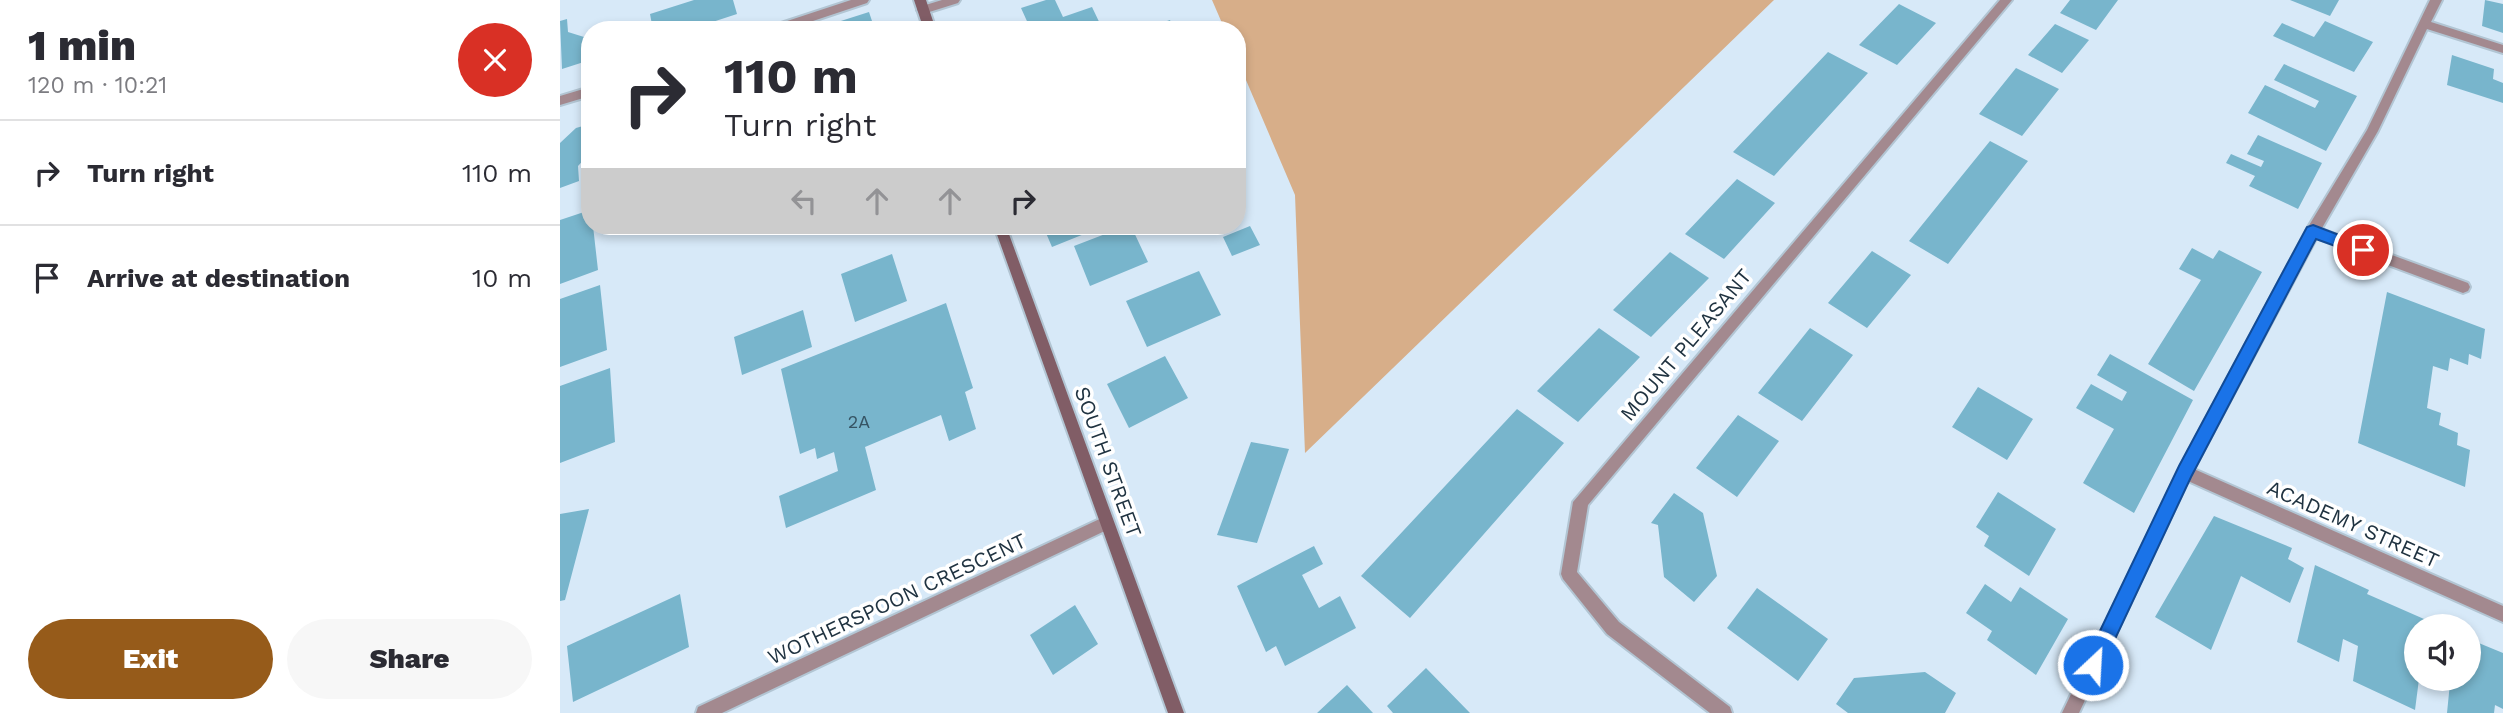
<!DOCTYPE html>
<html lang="en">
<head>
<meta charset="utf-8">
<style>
	body { margin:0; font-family:"Work Sans",sans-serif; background:#f7f7f7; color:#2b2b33; height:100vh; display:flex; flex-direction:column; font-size:26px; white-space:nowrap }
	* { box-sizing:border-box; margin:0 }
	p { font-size:23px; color:#7c7c81 }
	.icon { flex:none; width:38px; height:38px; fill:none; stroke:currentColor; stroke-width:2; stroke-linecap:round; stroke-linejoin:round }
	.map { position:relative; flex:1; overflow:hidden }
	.details { display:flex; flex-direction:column; background:#fff; width:560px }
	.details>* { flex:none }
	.banner { position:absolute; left:21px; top:21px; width:665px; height:214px; border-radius:28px; box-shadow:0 4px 10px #0003; background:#fff; color:#2b2b33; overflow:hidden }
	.tools { position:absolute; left:1844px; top:614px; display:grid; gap:14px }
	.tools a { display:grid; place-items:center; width:77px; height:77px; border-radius:50%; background:#fff; box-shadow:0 4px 10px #0003; font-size:35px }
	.pin { position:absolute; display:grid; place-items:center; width:60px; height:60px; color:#fff; margin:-30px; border:4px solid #fff; border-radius:50%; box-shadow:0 2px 7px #0007 }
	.me { position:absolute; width:77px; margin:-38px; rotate:25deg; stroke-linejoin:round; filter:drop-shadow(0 0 5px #0008) }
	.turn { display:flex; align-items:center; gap:24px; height:147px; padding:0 28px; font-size:32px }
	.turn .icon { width:91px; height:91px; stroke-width:2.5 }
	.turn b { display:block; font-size:49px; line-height:60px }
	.lanes { display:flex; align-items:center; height:66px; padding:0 28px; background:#0003; justify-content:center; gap:35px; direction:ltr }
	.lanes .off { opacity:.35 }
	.round { display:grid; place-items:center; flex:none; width:74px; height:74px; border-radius:37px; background:#f7f7f7 }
	.headline { display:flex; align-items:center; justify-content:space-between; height:119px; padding:0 28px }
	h1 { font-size:42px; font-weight:800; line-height:52px }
	.cta { display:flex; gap:14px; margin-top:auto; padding:14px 28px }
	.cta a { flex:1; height:80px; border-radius:42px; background:#965b1a; color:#fff; font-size:28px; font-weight:800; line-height:80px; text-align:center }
	.cta a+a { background:#f7f7f7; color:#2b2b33 }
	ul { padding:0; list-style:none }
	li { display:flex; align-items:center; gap:21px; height:105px; padding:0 28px; border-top:2px solid #e1e1e2 }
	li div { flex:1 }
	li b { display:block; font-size:26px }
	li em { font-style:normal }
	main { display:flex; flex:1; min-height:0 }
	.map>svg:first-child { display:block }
</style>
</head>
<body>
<main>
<section class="details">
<div class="headline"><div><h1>1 min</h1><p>120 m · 10:21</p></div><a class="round" style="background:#d93025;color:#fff"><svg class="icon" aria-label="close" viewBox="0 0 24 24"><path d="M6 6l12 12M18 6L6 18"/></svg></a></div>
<ul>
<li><svg class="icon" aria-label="right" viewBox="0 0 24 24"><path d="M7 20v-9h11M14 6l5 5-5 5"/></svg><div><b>Turn right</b></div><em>110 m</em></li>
<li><svg class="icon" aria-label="arrive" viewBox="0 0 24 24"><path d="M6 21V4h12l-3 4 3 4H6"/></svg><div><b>Arrive at destination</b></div><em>10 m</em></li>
</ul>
<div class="cta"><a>Exit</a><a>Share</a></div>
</section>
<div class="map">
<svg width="1943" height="713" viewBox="0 0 1943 713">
	<rect width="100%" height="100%" fill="#d7e9f8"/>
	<path fill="#d7ae89" d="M652,0H1214L745,453L735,195L677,59V30H665Z"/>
	<path fill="#78b5cc" d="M134,0H173L177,14L128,30H93L90,14Z
		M486,0H495L503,17L532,7L543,30H471L461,8Z
		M1510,0H1558L1536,30L1500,13Z
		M1730,0H1779L1770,16Z
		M1925,0L1943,4V33L1922,26Z
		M1339,4L1376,23L1337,65L1299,45Z
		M309,12L315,30H263L262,27Z
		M7,19L8,32L24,37L30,35V60L2,69L0,21Z
		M610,20L614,30H583V29Z
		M1765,21L1813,42L1794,72L1713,36L1722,23L1754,37Z
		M1495,24L1529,40L1502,73L1468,55Z
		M1268,52L1308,73L1214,176L1173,152Z
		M1892,55L1934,69L1933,79L1943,83V103L1887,85Z
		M1724,64L1797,96L1766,151L1688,113L1705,85L1755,108L1759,101L1714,80Z
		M1456,68L1499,89L1462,136L1419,114Z
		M30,124V153L18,166L19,181L0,188V143L16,128Z
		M1698,135L1762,163L1738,209L1689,186L1695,176L1666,163L1671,154L1701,167L1704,161L1687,154Z
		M1430,141L1468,161L1388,264L1349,241Z
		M1177,179L1215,203L1164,259L1125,234Z
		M30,210V226H33L38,270L0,284V220Z
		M483,226H544L492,247Z
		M566,226H571L588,262L530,286L514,246Z
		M690,226L700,245L672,256L663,237Z
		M1632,248L1653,259L1659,250L1702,272L1634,391L1588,364L1641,280L1619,269Z
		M1312,251L1351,275L1307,328L1268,303Z
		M1110,252L1149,278L1091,337L1053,310Z
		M332,254L347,301L295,322L281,274Z
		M639,271L661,315L587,347L566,301Z
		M40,285L47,350L0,367V299Z
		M1827,292L1925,329L1921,359L1909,354L1908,365L1890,358L1888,371L1873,366L1867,408L1881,413L1879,425L1898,433L1897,445L1910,450L1905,487L1798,443Z
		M386,303L413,388L405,392L416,429L389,441L381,415L305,447L316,490L226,528L219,496L278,471L274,452L257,459L255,448L240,454L221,369Z
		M243,310L252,347L182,375L174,337Z
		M1039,328L1080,357L1018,422L977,391Z
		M1250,328L1293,355L1242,421L1198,393Z
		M1550,354L1633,400L1574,513L1523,483L1554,429L1516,408L1531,384L1562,401L1567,392L1537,375Z
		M605,356L628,398L569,428L547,384Z
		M50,368L55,442L0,463V386Z
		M1418,387L1473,419L1447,460L1392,427Z
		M957,409L1004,443L850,618L801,576Z
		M1178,415L1219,441L1177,497L1136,468Z
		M691,442L729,449L697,543L657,535Z
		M1438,492L1496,529L1469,576L1424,546L1429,536L1416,527Z
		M1114,493L1143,513L1157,576L1134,602L1104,577L1098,525L1091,523Z
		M29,509L5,600L0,601V514Z
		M1654,516L1732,548L1728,559L1744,568L1730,603L1681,576L1651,650L1595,617Z
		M754,546L763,564L742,575L759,608L780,596L796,628L725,666L716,646L706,652L677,586Z
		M1755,565L1809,590L1807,594L1880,626H1857V679H1859L1855,710L1793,681L1798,646L1783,639L1779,662L1737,642Z
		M1425,584L1451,602L1460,587L1508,619L1476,675L1427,640L1432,631L1406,613Z
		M1197,588L1268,639L1238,681L1167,628Z
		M120,594L129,647L13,702L7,646Z
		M515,605L538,644L493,675L470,635Z
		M1909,639L1943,653V709L1935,705L1934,713H1887L1890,683L1880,679H1909Z
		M866,668L910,713H833L827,706Z
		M1365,672L1396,693L1385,713H1288L1276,704L1294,678Z
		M787,685L813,713H757Z"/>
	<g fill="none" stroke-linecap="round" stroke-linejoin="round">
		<defs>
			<path id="service" d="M1753,226L1908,283L1910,287L1908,291L1903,293L1748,235L1746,231Z"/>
			<path id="minor" d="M291,0H309L307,3L226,30H207L209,27Z
				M382,0H400L398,3L363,14L357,10L359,7Z
				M1440,0H1452L1028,505L1017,572L1059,622L1170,707L1172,713H1150L1047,634L1003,579L1001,574L1013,502Z
				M1870,0H1882L1871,22L1943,45V53L1867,29L1818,131L1758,235L1634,469L1943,606V622L1628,481L1519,713H1502L1620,467L1748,227L1807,130Z
				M30,87V96L0,105V96Z
				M546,516L551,518L554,523L551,528L162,713H136L138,707Z"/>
			<path id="secondary" d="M354,0H366L376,30H364Z
				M434,226H446L624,713H608Z"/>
		</defs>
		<use href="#service" stroke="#b2c5d3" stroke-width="4"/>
		<use href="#minor" stroke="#b2c5d3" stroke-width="4"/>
		<use href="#secondary" stroke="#b2c5d3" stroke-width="4"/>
		<use href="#service" fill="#a3898f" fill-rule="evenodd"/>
		<use href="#minor" fill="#a3898f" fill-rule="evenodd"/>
		<use href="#secondary" fill="#815d66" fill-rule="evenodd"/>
	</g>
	<path fill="#1a73e8" stroke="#114b97" stroke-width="2" d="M1753,225L1808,246L1810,250L1803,256L1756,239L1631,477L1540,671L1533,674L1527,671L1524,665L1527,658L1619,466L1747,227Z"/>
	<g text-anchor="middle" stroke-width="7" stroke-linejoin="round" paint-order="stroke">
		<g font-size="18" fill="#365464">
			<text x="299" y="428">2A</text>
		</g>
		<g font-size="21" fill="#203341" stroke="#fff">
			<text transform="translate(1126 345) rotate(-50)" y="7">MOUNT PLEASANT</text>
			<text transform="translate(548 462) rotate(70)" y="7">SOUTH STREET</text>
			<text transform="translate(1793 524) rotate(24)" y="7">ACADEMY STREET</text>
			<text transform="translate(337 599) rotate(-25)" y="7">WOTHERSPOON CRESCENT</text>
		</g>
	</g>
</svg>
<div class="tools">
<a><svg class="icon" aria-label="sound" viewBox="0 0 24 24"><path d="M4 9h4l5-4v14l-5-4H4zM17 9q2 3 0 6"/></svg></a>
</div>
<div class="pin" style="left:1803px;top:250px;background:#d93025"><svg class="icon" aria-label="arrive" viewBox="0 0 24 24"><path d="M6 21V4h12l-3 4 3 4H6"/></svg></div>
<svg class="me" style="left:1533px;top:665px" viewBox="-20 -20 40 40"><circle r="17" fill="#1a73e8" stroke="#fff" stroke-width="3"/><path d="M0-11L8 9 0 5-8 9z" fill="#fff"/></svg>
<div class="banner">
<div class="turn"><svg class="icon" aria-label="right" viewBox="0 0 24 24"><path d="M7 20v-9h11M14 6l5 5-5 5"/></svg><div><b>110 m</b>Turn right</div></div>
<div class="lanes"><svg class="icon off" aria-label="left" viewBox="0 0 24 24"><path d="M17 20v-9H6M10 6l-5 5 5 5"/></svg><svg class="icon off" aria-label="ahead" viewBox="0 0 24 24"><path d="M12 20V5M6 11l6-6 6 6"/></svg><svg class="icon off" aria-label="ahead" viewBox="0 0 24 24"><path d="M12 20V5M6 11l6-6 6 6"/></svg><svg class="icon" aria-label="right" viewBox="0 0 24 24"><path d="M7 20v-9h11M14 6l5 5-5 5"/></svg></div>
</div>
</div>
</main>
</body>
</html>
